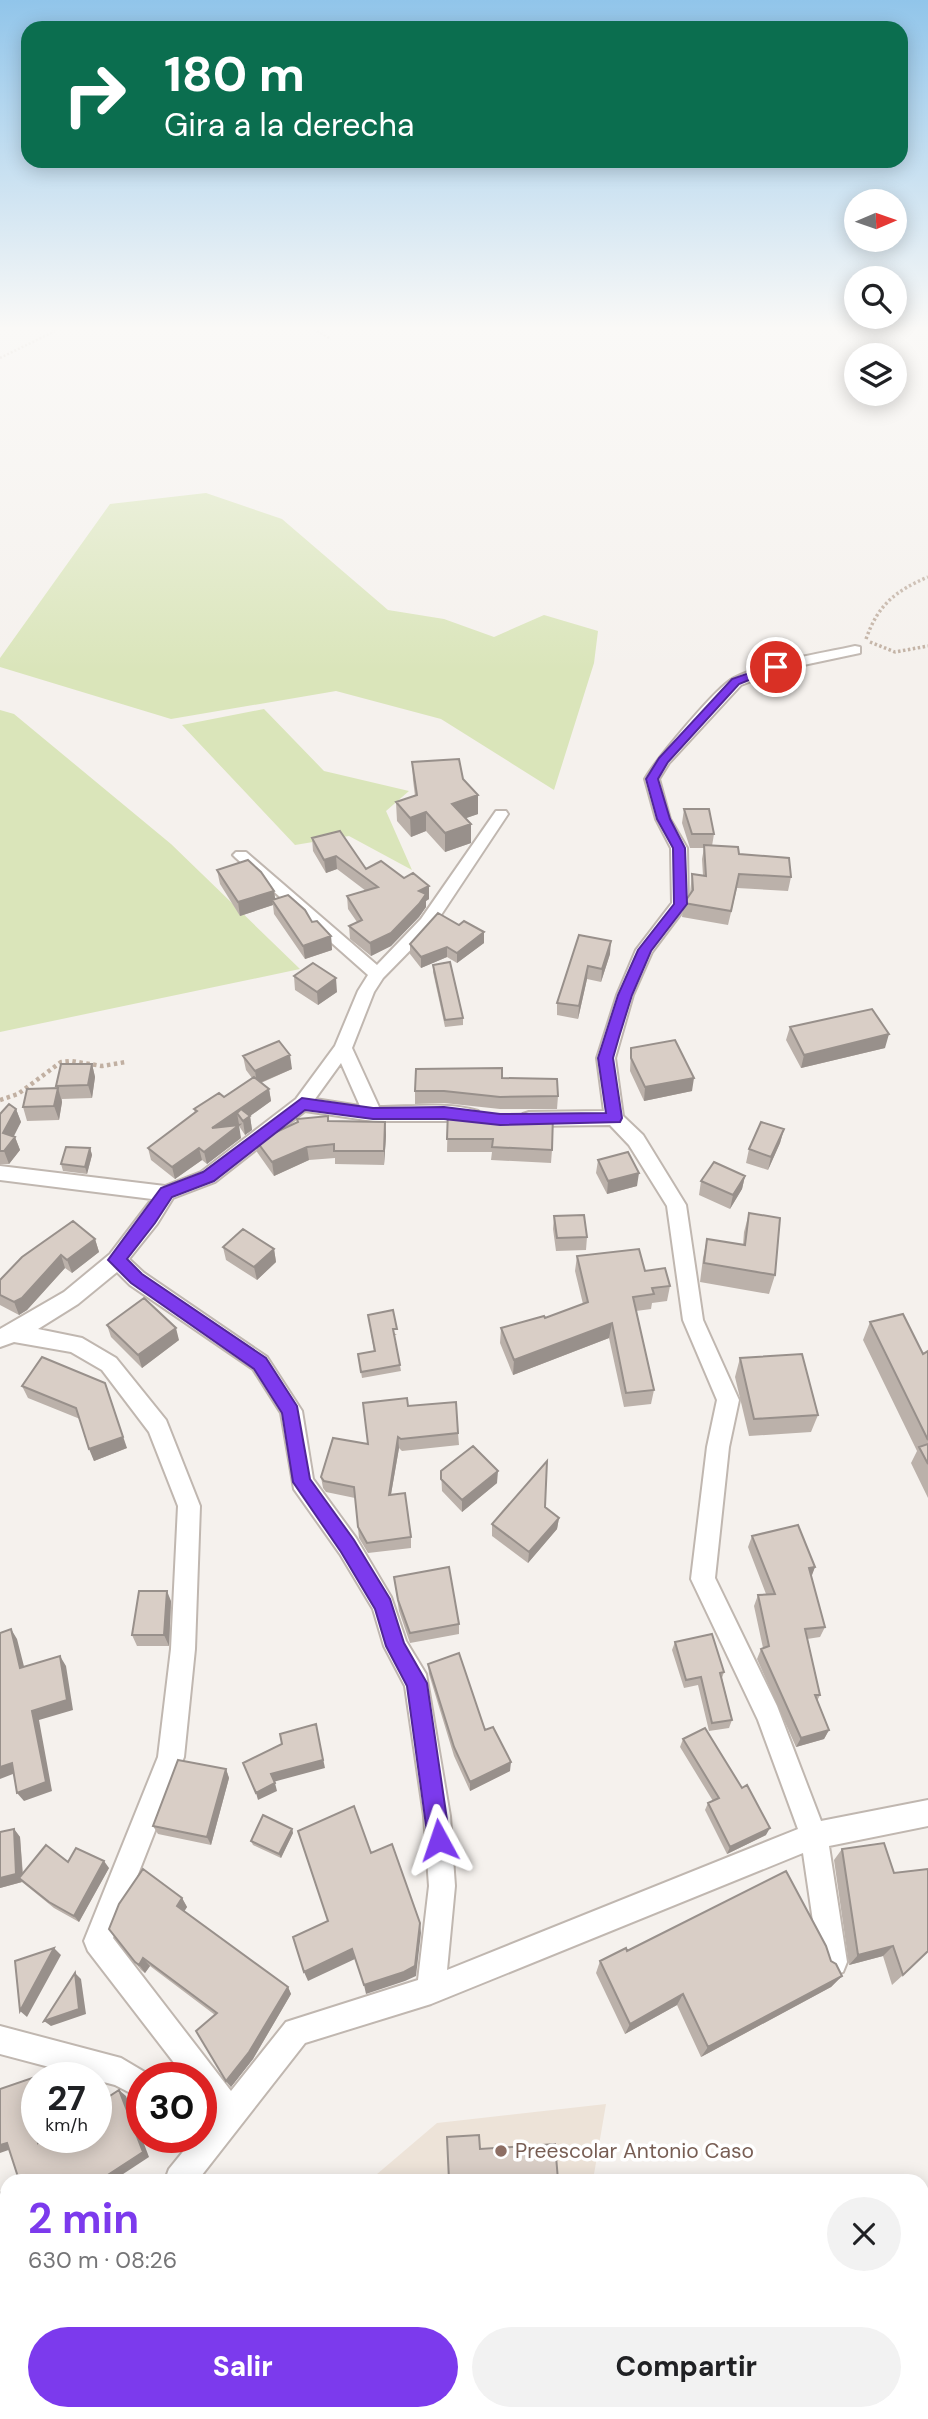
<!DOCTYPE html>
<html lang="es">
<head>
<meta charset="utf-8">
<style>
	body { margin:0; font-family:"DM Sans",sans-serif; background:#f2f2f2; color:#202124; height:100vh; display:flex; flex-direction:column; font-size:26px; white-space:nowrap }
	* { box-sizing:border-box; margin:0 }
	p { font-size:23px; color:#757577 }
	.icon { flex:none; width:38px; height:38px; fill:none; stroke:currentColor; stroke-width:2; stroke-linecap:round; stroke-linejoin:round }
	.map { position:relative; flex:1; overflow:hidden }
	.details { position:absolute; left:0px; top:2174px; width:929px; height:247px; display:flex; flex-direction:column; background:#fff; border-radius:21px 21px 0 0; box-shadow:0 4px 18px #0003 }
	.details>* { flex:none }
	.banner { position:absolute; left:21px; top:21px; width:887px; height:147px; border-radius:21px; box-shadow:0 4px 18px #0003; background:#0b6e4f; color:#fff; overflow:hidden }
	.needle { width:46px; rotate:88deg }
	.fabs { position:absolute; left:844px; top:189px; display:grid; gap:14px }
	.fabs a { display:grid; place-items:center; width:63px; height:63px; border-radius:50%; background:#fff; box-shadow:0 4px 18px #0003; font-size:35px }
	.speed { position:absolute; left:21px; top:2062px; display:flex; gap:14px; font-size:35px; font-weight:700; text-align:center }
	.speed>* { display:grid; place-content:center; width:91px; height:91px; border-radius:50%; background:#fff; box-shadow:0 4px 18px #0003; line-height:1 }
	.speed small { font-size:18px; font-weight:400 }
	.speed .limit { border:10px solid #d22; background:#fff; color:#111 }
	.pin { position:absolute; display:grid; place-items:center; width:60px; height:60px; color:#fff; margin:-30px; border:4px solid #fff; border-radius:50%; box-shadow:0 2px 7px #0007 }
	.me { position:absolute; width:77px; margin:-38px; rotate:355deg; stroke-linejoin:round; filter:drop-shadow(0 0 5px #0008) }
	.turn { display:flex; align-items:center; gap:24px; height:147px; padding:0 28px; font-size:32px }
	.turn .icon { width:91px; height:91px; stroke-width:2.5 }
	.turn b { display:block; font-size:49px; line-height:60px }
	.round { display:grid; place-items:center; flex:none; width:74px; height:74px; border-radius:37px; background:#f2f2f2 }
	.headline { display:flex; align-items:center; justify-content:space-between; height:119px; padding:0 28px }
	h1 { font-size:42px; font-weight:700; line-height:52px; color:#7c3aed }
	.button { display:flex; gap:14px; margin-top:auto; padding:14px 28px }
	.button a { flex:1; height:80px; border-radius:42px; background:#7c3aed; color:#fff; font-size:28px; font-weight:700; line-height:80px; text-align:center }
	.button a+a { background:#f2f2f2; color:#202124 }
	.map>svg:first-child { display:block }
</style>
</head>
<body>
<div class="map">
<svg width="928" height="2419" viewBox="0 0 928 2419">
	<rect width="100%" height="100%" fill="#f5f1ed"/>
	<path fill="#ede3d8" d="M606,2104L593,2180H370L437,2123Z"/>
	<path fill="#dae5ba" d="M206,493L282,519L388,610L444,619L494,637L544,615L598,631L594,663L554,790L441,719L336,691L171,719L0,667V658L110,504Z
		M264,709L324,771L409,791L386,811L412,870L349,836L295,845L182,725Z
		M0,710L14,714L171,844L300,969L0,1032Z"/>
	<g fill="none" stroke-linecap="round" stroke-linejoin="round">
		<defs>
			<path id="street" d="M855,646L860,647V653L780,670L741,685L669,763L659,779L670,819L687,848L688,904L652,952L633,995L615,1058L623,1116L643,1135L686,1205L703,1320L739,1400L729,1447L715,1578L777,1706L821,1821L928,1800V1826L829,1846L847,1962L843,1972L833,1976L823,1972L819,1962L803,1853L431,2004L305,2043L198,2180H165L169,2169L195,2137H201V2108L212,2113L201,2099V2077H185L88,1951L84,1941L158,1757L171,1649L178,1506L149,1432L102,1370L71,1352L14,1342L0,1347V1329L64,1292L110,1254L152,1199L0,1180V1166L165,1186L201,1172L296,1099L335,1046L358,991L368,975L236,858L233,855L236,852H246L377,965L421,919L496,811H506L508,814L433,927L383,978L374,992L352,1048L379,1107C411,1107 447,1102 478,1111L481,1116L478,1121H373L305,1111L215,1182L173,1198L157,1224L129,1259L144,1273L267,1357L302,1411L313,1479L356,1538L391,1597L406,1641L426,1674L450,1816L455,1886L447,1970L798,1829L758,1720L691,1579L707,1447L717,1400L683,1320L667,1206L629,1145L610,1125L529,1126L523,1124L520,1119L523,1114L529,1112L604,1111L597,1058L617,995L636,950L672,903L671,848L656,819L645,779C656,760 717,686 734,678C772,660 815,655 855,646ZM341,1063L360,1106L315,1099ZM117,1272L130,1285L253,1369L281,1413L294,1489L340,1554L373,1609L384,1646L405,1686L424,1816L429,1886L418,1980L286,2022L231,2091L113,1938L184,1757L195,1649L200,1506L166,1420L116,1358L82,1338L38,1329L78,1304Z
				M0,2026L121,2058L153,2077H142V2099L115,2085L96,2080V2077H87L0,2054Z
				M7,2315V2347L0,2349V2317Z
				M117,2413H149V2419H117Z"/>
		</defs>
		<use href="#street" stroke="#c0b7b0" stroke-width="4"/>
		<path stroke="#c1b0a2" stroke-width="2.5" stroke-dasharray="2 2" stroke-linecap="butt" d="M317,331L331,339
			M0,358L55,331"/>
		<path stroke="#c1b0a2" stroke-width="3.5" stroke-dasharray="2.5 2.5" stroke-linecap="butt" d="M866,639C878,605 895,591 928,577
			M870,642L895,652L928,646"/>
		<path stroke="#c1b0a2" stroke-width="4.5" stroke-dasharray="3.5 3.5" stroke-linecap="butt" d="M0,1100L18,1094L61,1062L71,1061L102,1066L126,1062"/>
		<use href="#street" fill="#fff" fill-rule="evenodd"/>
	</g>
	<path fill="#bbb1aa" d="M412,762L463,779L478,795V814L466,818L471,824V843L445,852L426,831L411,837L397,821L396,802L415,796L413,780Z
		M684,809L714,834L712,846L739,854L791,877L788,891L737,888L728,925L682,917L684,903L690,894L692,874L703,876L702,859L704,848H690L682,823Z
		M312,838L366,869L404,878L429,886V899L426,901V907L419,917L391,946L371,956L350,939L349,926L357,922L348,909L347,896L366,891L337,869L326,873L313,851Z
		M217,870L274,891L275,899L312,922L331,936L332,950L305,959L274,914L273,905L240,916L220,884Z
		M459,925L484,932V943L457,963L447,957L421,968L410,954V944Z
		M579,935L610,954L601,982L587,979L578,1019L557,1015V1003Z
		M433,965L463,1018V1025L445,1027L433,972Z
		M294,976L337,992L318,1005L295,990Z
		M790,1027L885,1048L801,1068L786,1040Z
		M631,1048L692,1091L644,1101L630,1071Z
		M243,1056L292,1069L261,1083L269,1089L271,1101L250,1116L252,1130L245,1135L239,1126V1124L236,1126L241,1138L207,1164L202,1160L175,1179L151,1160L148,1148L195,1113L194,1109L224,1097L252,1078L246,1070Z
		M92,1064L95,1077L92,1098L62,1099V1102L59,1120L27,1121L23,1107L57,1088L56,1086Z
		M502,1078L558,1096L557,1109H500L444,1103L415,1104V1091Z
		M16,1109L21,1122L13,1136L15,1137L20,1150L9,1164H0V1114Z
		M448,1110L552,1150L551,1163L491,1160L492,1152H447Z
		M328,1121L385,1122L386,1135L384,1165L335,1164V1158L309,1160L274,1176L257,1152L255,1139Z
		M784,1129L780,1143L768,1170L746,1163L749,1149Z
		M90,1148L92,1155L87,1174L63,1171L61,1164Z
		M598,1160L637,1186L607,1194L596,1173Z
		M745,1176L742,1189L730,1209L699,1195L701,1181Z
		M749,1213L775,1275L769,1294L700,1282L703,1258L707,1239L743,1245L744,1232Z
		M554,1216L587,1237L586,1250L556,1251L553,1229Z
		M95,1239L99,1252L72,1273L65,1268L27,1310L19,1315L0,1305V1280Z
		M223,1247L274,1249L276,1262L257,1280L226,1260Z
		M577,1256L645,1271L670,1286L667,1301L652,1303L651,1309L636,1311L654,1390L651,1404L624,1407L609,1338L513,1375L500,1343L501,1328L545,1318L583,1304L575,1271Z
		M368,1315L397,1335H394L401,1371L362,1378L358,1354L374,1351Z
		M870,1322L923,1354L928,1351V1498L911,1463L917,1451L863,1340Z
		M107,1325L179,1340L142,1368L111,1337Z
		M42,1357L127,1448L94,1461L80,1419L28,1398L22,1386Z
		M740,1358L818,1415L811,1432L749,1436L735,1377Z
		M408,1406L458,1433L459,1445L402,1451L399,1448L391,1494L411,1537V1548L368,1553L359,1538L355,1498L326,1492L323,1488L321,1477L368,1444Z
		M441,1471L497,1483L462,1512L442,1491Z
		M545,1507L559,1518L557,1529L528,1563L492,1536V1524Z
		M752,1536L815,1567L811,1576L825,1627L820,1637L807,1639L820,1695L817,1701L829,1730L824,1739L796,1747L757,1659L761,1649L763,1648L754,1606L758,1595L766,1594L748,1547Z
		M394,1577L459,1624V1634L410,1643L399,1611Z
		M171,1601L169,1646H137L132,1635Z
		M675,1642L724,1672L722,1678L732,1720L729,1728L709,1731L698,1685L684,1688L672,1650Z
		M428,1664L485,1730L510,1771L470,1791L454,1756L429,1674Z
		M683,1739L742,1788L766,1835L727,1854L705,1810L708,1803L713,1801L680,1747Z
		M226,1769L229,1778L211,1845L158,1834L153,1826Z
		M14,1829L20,1837L23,1874L68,1862L109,1868L79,1922L54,1908L22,1882L0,1888V1832Z
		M292,1829L293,1833L281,1858L253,1845L251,1841Z
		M884,1843L903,1975L892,1985L883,1956L849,1965L834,1860L842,1849Z
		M182,1898L187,1907L184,1911L288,1987L291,1994L253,2059L231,2087L226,2081L215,2015L150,1966L145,1973L141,1970L109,1929Z
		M600,1961H831L842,1976L831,1987L701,2057L677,2005L625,2034L596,1973Z"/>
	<path fill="#98908b" d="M478,795V814L452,823V804Z
		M426,812V831L411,837L410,818Z
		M471,824V843L445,852V833Z
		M336,856L337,869L326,873L324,860Z
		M429,886V899L426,901V907L419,917L391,946L371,956L370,943L419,891Z
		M274,891L276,904L272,900L273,905L240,916L238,902Z
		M484,932V943L457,963V953Z
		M331,936L332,950L305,959L303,946Z
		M611,941L610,954L601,982L602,969Z
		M447,947V957L421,968V957Z
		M588,966L587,979L578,1019L579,1006Z
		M336,978L337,992L318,1005L317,992Z
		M889,1034L885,1048L801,1068L804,1055Z
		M290,1055L292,1069L257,1084L255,1071Z
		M92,1064L95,1077L92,1098L88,1085Z
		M694,1078L692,1091L644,1101L645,1087Z
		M58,1088L62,1102L59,1120L54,1106Z
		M269,1089L271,1101L243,1121L237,1113L239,1124L215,1140L212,1128Z
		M16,1109L21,1122L9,1146L15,1137L20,1150L9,1164L4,1151L3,1133Z
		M250,1116L252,1130L245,1135L243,1121Z
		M385,1122L386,1135L384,1165V1151Z
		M239,1125L241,1138L207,1164L204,1152Z
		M784,1129L780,1143L768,1170L771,1157Z
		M307,1147L309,1160L274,1176L272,1162Z
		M90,1148L92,1155L87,1174L85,1167Z
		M199,1148L202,1160L175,1179L172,1167Z
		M639,1173L637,1186L607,1194L608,1181Z
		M745,1176L742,1189L730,1209L733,1195Z
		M95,1239L99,1252L72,1273L67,1260Z
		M274,1249L276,1262L257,1280L254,1267Z
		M61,1255L65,1268L27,1310L19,1315L14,1302Z
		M612,1323L609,1338L513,1375L514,1360Z
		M176,1328L179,1340L142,1368L138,1355Z
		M105,1383L127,1448L94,1461L89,1449Z
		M398,1437L399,1448L389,1506V1495Z
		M498,1471L497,1483L462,1512V1500Z
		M559,1518L557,1529L528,1563L529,1552Z
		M815,1567L811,1578L809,1568Z
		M167,1591L171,1601L169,1646L164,1635Z
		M11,1629L17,1639L27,1678L20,1668Z
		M60,1656L66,1666L73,1710L39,1720L52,1791L24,1801L17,1793L32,1711Z
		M316,1724L325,1768L273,1782L271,1774Z
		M829,1730L824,1739L796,1747L801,1738Z
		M511,1762L510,1771L470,1791V1782Z
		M12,1763L18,1772L0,1779V1767Z
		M226,1769L229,1778L211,1845L207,1837Z
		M275,1783L277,1791L258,1800L256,1793Z
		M770,1828L766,1835L727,1854L730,1847Z
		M14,1829L20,1837L23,1881L19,1878L22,1882L0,1888V1878Z
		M292,1829L293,1833L281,1858L279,1854Z
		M104,1861L109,1868L79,1922L74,1916Z
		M182,1898L187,1907L182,1915L177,1906Z
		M420,1923L421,1933L416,1976L405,1981L366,1994L364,1985Z
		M893,1946L883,1956L849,1965L858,1955Z
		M54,1948L61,1955L27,2017L20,2011Z
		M352,1949L355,1959L308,1981L304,1972Z
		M143,1958L150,1966L145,1973L139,1965Z
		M75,1973L81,1979L86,2014L51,2026L44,2021Z
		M842,1976L831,1987L701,2057L708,2047Z
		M288,1987L291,1994L253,2059L231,2087L226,2081Z
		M683,1994L677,2005L625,2034L630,2024Z
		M32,2078L37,2081V2131Z
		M119,2090L126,2096L149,2157L114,2180H100Z
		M37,2137H46L47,2147L38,2143Z
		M7,2143L17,2147L0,2153V2145Z
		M7,2272V2280L0,2284V2276Z
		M7,2399V2413H8L7,2419H0L3,2400Z"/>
	<path fill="#d9cec6" stroke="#98908b" stroke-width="2" d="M459,759L463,779L478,795L452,804L471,824L445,833L426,812L410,818L396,802L417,795L412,762Z
		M684,809H709L714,834H692Z
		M340,831L366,869L381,861L404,878L413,873L429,886L419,891L426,894L419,904L391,933L370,943L349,926L362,920L347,896L378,887L336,856L324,860L312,838Z
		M704,845L738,847L739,854L789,858L791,877L739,874L731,911L684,903L693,890L692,874L706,876Z
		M248,860L261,872L274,891L238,902L217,870Z
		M288,895L305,910L312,922L317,921L331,936L303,946L272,900Z
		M438,913L459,925L464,921L484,932L457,953L447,947L421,957L410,944Z
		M579,935L611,941L602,969L588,966L579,1006L557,1003Z
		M450,962L463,1018L445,1020L433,965Z
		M313,963L336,978L317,992L294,976Z
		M872,1009L889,1034L804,1055L790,1027Z
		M675,1040L694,1078L645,1087L631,1058V1048Z
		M279,1041L290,1055L255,1071L243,1056Z
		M61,1064H92L88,1085L56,1086Z
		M502,1068V1078L557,1079L558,1096L500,1097L444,1091H415L416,1069Z
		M254,1077L269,1089L212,1128L239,1125L204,1152L199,1148L172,1167L148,1148L197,1111L194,1109L219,1093L224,1097Z
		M58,1088L54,1106L23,1107L27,1089Z
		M9,1104L16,1109L3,1133L15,1137L4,1151H0V1114Z
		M241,1109L250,1116L243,1121L237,1113Z
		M448,1110L500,1115H553L552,1150L492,1147L493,1139H447Z
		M328,1116V1121L385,1122L384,1151H334V1144L307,1147L272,1162L255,1139L267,1130L272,1134L298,1122L297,1119Z
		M761,1122L784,1129L771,1157L749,1149Z
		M66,1147L90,1148L85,1167L61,1164Z
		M628,1152L639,1173L608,1181L598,1160Z
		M714,1162L745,1176L733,1195L701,1181Z
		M749,1213L780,1218L775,1275L704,1263L707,1239L745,1245Z
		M584,1215L587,1237L557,1238L554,1216Z
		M73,1221L95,1239L67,1260L61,1255L22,1298L14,1302L0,1295V1280L22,1257Z
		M243,1229L274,1249L254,1267L223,1247Z
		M639,1249L645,1271L665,1268L670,1286L652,1288L654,1294L633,1297L654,1390L626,1393L612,1323L514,1360L501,1328L544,1316L545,1318L588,1302L577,1256Z
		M144,1298L176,1328L138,1355L107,1325Z
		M393,1310L397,1329H393L400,1365L361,1372L358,1354L375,1351L368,1315Z
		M903,1314L923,1354L928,1351V1440L870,1322Z
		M802,1354L818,1415L754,1419L740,1358Z
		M42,1357L105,1383L123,1437L89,1449L76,1408L22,1386Z
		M407,1398L408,1406L456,1402L458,1433L401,1439L398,1437L389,1495L405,1493L411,1537L367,1543L358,1527L354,1487L324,1481L321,1477L333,1438L368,1444L363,1403Z
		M928,1444V1464L919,1447Z
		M473,1446L498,1471L462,1500L441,1479V1471Z
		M547,1461L545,1507L559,1518L529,1552L492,1524Z
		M798,1525L815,1567L809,1568L825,1627L805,1629L820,1695H815L829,1730L801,1738L761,1649L769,1646L758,1595L775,1594L752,1536Z
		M449,1567L459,1624L410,1633L398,1600L394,1577Z
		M139,1591H167L164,1635H132Z
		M11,1629L20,1668L60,1656L67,1700L32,1711L46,1782L17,1793L12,1763L0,1767V1633Z
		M712,1634L724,1672L720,1673L732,1720L712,1723L701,1677L686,1680L675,1642Z
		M459,1653L485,1730L493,1727L511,1762L470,1782L454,1747L428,1664Z
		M316,1724L323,1760L271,1774L275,1783L256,1793L243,1763L282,1744L280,1734Z
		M705,1728L742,1788L747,1785L770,1828L730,1847L708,1803L719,1798L683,1739Z
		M178,1760L226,1769L207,1837L153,1826Z
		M354,1806L371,1853L392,1844L420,1923L415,1966L404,1972L364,1985L352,1949L304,1972L293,1937L328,1921L298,1831Z
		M263,1815L292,1829L279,1854L251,1841Z
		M14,1829L16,1874L0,1878V1832Z
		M884,1843L894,1873L928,1869V1951L903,1975L893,1946L858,1955L842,1849Z
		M46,1845L68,1862L76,1848L104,1861L74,1916L49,1902L19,1878Z
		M143,1869L182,1898L177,1906L288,1987L249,2052L226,2081L196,2031L217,2013L143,1958L139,1965L135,1962L109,1929L119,1904Z
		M786,1871L826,1946L831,1961L836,1964L842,1976L708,2047L683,1994L630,2024L600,1961L626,1948L627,1951Z
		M54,1948L20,2011L15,1961Z
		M75,1973L79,2009L44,2021Z
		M32,2078L38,2143L47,2137H96V2105L119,2090L143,2152L100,2180H19L7,2143L0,2145V2089Z
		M479,2135L480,2149L555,2144L558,2180H449L447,2137Z
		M7,2189V2272L0,2276V2193Z
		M0,2400H3L0,2417Z"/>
	<linearGradient id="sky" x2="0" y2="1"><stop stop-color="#91c5ea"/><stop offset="0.49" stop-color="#faf9f7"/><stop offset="1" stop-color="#faf9f7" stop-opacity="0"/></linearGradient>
	<rect width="928" height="670" fill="url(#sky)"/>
	<path fill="#7c3aed" stroke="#51269a" stroke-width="2" d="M772,665L781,667L739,684L668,762L658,779L670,819L685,848L687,904L651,951L632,995L619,1037L613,1058L622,1118L620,1122L500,1125L444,1119H373L305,1110L214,1181L172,1197L155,1223L127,1259L142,1274L266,1358L297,1406L310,1479L354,1540L390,1599L404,1643L427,1683L450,1840L447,1847L439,1850L431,1847L428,1840L407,1686L386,1646L375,1609L341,1552L293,1482L282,1413L254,1369L131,1283L108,1260L161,1188L203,1172L302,1098L373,1108L444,1107L500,1114L606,1113L598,1058L618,995L638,950L674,904L673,848L657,819L646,779L659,758L732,679Z"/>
	<circle fill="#8d6e63" stroke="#fff" stroke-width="2.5" cx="501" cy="2151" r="7"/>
	<g text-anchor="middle" stroke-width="7" stroke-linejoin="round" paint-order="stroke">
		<g font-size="21" fill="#785e54" stroke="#fff" text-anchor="start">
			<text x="515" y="2158">Preescolar Antonio Caso</text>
		</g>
	</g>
</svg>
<div class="fabs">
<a><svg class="needle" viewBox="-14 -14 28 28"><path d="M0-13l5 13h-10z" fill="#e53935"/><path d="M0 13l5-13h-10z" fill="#757577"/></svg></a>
<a><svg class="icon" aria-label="search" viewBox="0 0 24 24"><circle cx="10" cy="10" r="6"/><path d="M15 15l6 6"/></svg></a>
<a><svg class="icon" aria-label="layers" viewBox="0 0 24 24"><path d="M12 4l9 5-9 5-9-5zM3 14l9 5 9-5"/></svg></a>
</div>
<div class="speed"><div>27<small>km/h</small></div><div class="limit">30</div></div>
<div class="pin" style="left:776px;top:667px;background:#d93025"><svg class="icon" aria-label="arrive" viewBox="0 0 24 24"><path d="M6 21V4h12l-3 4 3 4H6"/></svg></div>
<svg class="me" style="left:439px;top:1840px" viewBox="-20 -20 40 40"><path d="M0-17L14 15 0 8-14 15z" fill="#7c3aed" stroke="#fff" stroke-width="4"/></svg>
<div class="banner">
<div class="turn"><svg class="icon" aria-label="right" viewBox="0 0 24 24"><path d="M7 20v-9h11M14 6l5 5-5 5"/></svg><div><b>180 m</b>Gira a la derecha</div></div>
</div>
<section class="details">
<div class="headline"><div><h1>2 min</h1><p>630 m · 08:26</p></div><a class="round"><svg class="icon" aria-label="close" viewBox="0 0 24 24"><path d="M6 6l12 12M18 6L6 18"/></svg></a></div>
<div class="button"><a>Salir</a><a>Compartir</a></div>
</section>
</div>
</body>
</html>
